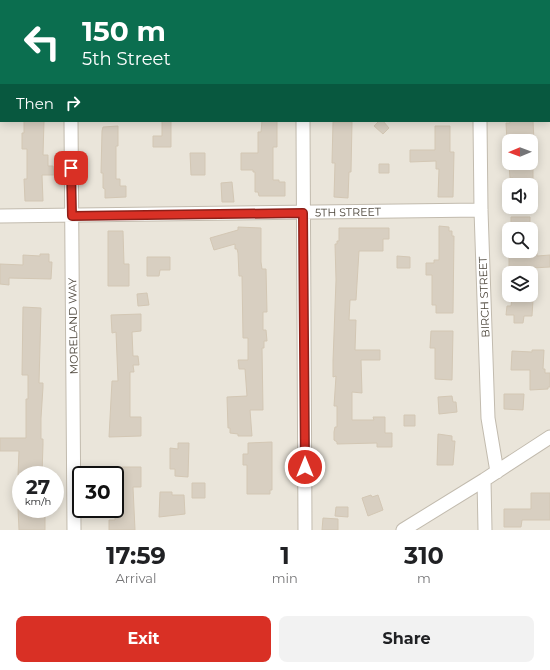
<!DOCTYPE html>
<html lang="en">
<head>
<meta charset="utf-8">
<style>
	body { margin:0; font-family:Montserrat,sans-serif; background:#f2f2f2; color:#202124; height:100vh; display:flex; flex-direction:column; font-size:15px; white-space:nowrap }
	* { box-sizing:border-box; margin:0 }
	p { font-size:13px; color:#757577 }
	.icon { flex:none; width:22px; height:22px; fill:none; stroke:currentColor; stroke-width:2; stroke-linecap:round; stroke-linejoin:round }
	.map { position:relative; height:530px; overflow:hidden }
	.sheet { display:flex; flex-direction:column; background:#fff; flex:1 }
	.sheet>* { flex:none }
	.hud { position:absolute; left:0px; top:0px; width:550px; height:122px; box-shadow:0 2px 10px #0003; background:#0b6e4f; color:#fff; overflow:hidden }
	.needle { width:26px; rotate:269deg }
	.tools { position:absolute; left:502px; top:134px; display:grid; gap:8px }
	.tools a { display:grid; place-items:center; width:36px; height:36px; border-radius:8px; background:#fff; box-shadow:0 2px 10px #0003; font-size:20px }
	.speed { position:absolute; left:12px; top:466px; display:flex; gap:8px; font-size:20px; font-weight:700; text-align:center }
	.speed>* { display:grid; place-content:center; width:52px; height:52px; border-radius:50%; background:#fff; box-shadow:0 2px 10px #0003; line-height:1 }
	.speed small { font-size:10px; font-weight:400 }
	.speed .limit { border:2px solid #111; border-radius:6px; background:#fff; color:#111 }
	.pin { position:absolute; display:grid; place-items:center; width:34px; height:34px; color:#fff; margin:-17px; border-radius:8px; box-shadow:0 2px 6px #0006 }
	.me { position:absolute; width:44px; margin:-22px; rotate:0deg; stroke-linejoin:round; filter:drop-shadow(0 0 3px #0008) }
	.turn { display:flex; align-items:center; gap:14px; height:84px; padding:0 16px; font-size:18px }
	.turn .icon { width:52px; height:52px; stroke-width:2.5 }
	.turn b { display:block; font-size:28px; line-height:34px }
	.then { display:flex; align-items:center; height:38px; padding:0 16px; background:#0003; gap:8px; font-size:15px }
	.eta { display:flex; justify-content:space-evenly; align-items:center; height:68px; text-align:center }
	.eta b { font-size:24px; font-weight:700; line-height:28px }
	.primary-button { display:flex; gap:8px; margin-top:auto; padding:8px 16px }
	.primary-button a { flex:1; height:46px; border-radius:8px; background:#d93025; color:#fff; font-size:16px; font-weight:700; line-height:46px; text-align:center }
	.primary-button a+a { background:#f2f2f2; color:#202124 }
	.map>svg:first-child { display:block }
</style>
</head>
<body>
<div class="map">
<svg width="550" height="530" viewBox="0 0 550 530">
	<rect width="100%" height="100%" fill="#f6f3ec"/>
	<path fill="#eae5da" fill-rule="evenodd" d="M0,0H550V530H0ZM1,1H549V121H1ZM509,141H531V163H509ZM509,185H531V207H509ZM509,229H531V251H509ZM509,273H531V295H509ZM21,475H55V509H21ZM81,475H115V509H81Z"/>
	<path fill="#d8cfc1" stroke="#d3c7b4" d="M24,121H44L43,155H48V166H53L54,175H42L43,201H25L24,179H27V149H22V133H24Z
		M162,121H171V147H153V136H162Z
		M262,121H277V147H273V180H279V182H285V196H259L258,192H255V172H253V170H241V153H258V132H261Z
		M379,121H383L389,128L383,134L374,126Z
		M510,121H533L534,141H507L506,123H510Z
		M333,122H352L351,172H349L348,198L334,197L335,163H332Z
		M118,126V146H116V179H120V186H126V197L105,198V189L103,188V173H101L102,131L103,127Z
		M435,126H450V152H454L453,197H438L439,169H436V161L410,162V150H435Z
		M190,153H205V175H191Z
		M379,164H389V173H379Z
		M509,165H533V182L513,183V178H510Z
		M232,182L234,202H222L221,183Z
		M511,217H530V229H511Z
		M439,226L449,227V231H452V236H454L453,313H436V305H432V275H426V263H434V260H439Z
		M238,227L261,228V262L262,269H266L267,312H263V330H266L267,341H264V348H262L263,410H250L252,436H238V434L230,433V428H228L227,397L247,396L245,369H239L238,360H248V338H243L242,276H239L238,253L237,249H235V244L214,250L210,238L238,230Z
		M339,228H389V239H383V251H359L356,300H350L349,320H356L355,350H380V360H361L362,393L352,392V420H374L373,417H385V433H392V447H377V443L337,444V442L334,440V432L335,427H337V406H334L336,376L333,377V361L336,280L335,244H337V241H339Z
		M108,231H123L124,264H129V286H108Z
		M509,251H537V256L550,255V267L533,268L532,273H509Z
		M40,254H49V262H52L51,279L9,278V285L0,284V264L23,265V255L40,256Z
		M397,256L410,257V268H397Z
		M147,257H170V270H160L159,276H147Z
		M147,293L149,305L138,306L137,294Z
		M512,299L533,300L532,316H524L523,323H514V315H506L507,306H511Z
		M23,307L41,308L39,383H43V387L41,418V439H43V444L42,475H18L19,451H0V438H26V399H28V375H22Z
		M141,314V331L132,332L133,356H138L139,365H133L134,372H130V417H141V436L109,437L112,381H118L116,332L112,333L111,315Z
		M431,331H453L452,380L435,379V348H430Z
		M532,350H544L543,369H545V373H550V387H548V389L530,390V370H511L512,351L532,352Z
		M504,394H524L523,410L504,409Z
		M452,396L453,402H456L457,412L439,414L438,397Z
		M404,415H415V426H404Z
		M438,434L452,436V441H455L453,465H437Z
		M272,442V490H270V494H247V465H243V454H248V443Z
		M178,443H189L188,477L175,476V469H170V448L178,449Z
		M115,467H141V487H133L135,530H109V520H115Z
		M192,483H205V498H192Z
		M160,492H172V495H184L185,514L159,517Z
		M531,493H550V520H522L521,527H504V509H531Z
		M371,495L372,497L378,495L383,510L368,516L362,498Z
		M336,507H348V517L335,516Z
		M18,509H45V530H19Z
		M323,518L338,519V530H322Z"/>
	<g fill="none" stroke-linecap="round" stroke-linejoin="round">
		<defs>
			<path id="minor" d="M71,0V1
				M302,0V1
				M480,0V1
				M71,121L74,530
				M303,121L305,530
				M480,121L481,210L488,418L497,472
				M0,216L481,210
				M484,480L485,530
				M403,530L484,480L550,437"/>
		</defs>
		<use href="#minor" stroke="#c2bbae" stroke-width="15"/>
		<use href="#minor" stroke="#fff" stroke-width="13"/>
	</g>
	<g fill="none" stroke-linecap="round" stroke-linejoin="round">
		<defs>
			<path id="route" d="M71,168L72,216L303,213L305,467"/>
		</defs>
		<use href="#route" stroke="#8d1f18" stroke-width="10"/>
		<use href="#route" stroke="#d93025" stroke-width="7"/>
	</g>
	<g text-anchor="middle" stroke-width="3" stroke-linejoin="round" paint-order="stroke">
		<g font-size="11" fill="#4b4439" stroke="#fff">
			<text transform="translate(348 212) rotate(-1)" y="4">5TH STREET</text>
			<text transform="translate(484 297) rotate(-92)" y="4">BIRCH STREET</text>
			<text transform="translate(73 326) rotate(-91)" y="4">MORELAND WAY</text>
		</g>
	</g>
</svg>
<div class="tools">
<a><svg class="needle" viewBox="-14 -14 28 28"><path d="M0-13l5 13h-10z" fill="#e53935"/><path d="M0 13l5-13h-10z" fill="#757577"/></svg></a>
<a><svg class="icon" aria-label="sound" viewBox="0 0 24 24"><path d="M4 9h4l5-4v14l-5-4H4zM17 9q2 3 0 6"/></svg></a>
<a><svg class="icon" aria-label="search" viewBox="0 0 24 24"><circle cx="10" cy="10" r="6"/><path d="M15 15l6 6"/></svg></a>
<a><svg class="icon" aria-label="layers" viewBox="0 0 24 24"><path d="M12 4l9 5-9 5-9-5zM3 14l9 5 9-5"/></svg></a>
</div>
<div class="speed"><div>27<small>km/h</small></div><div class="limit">30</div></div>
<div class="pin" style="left:71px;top:168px;background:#d93025"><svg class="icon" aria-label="arrive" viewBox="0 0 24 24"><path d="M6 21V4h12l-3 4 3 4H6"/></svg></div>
<svg class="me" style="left:305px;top:467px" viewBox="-20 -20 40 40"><circle r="17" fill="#d93025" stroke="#fff" stroke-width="3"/><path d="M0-11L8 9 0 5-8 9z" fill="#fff"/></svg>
<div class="hud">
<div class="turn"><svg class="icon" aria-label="left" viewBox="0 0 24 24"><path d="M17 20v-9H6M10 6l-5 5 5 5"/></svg><div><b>150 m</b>5th Street</div></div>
<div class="then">Then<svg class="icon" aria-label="right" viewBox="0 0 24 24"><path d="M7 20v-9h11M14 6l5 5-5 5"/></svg></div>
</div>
</div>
<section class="sheet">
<div class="eta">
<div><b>17:59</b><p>Arrival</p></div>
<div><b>1</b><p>min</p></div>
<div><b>310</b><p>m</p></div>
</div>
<div class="primary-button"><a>Exit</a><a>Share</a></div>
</section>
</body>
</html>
